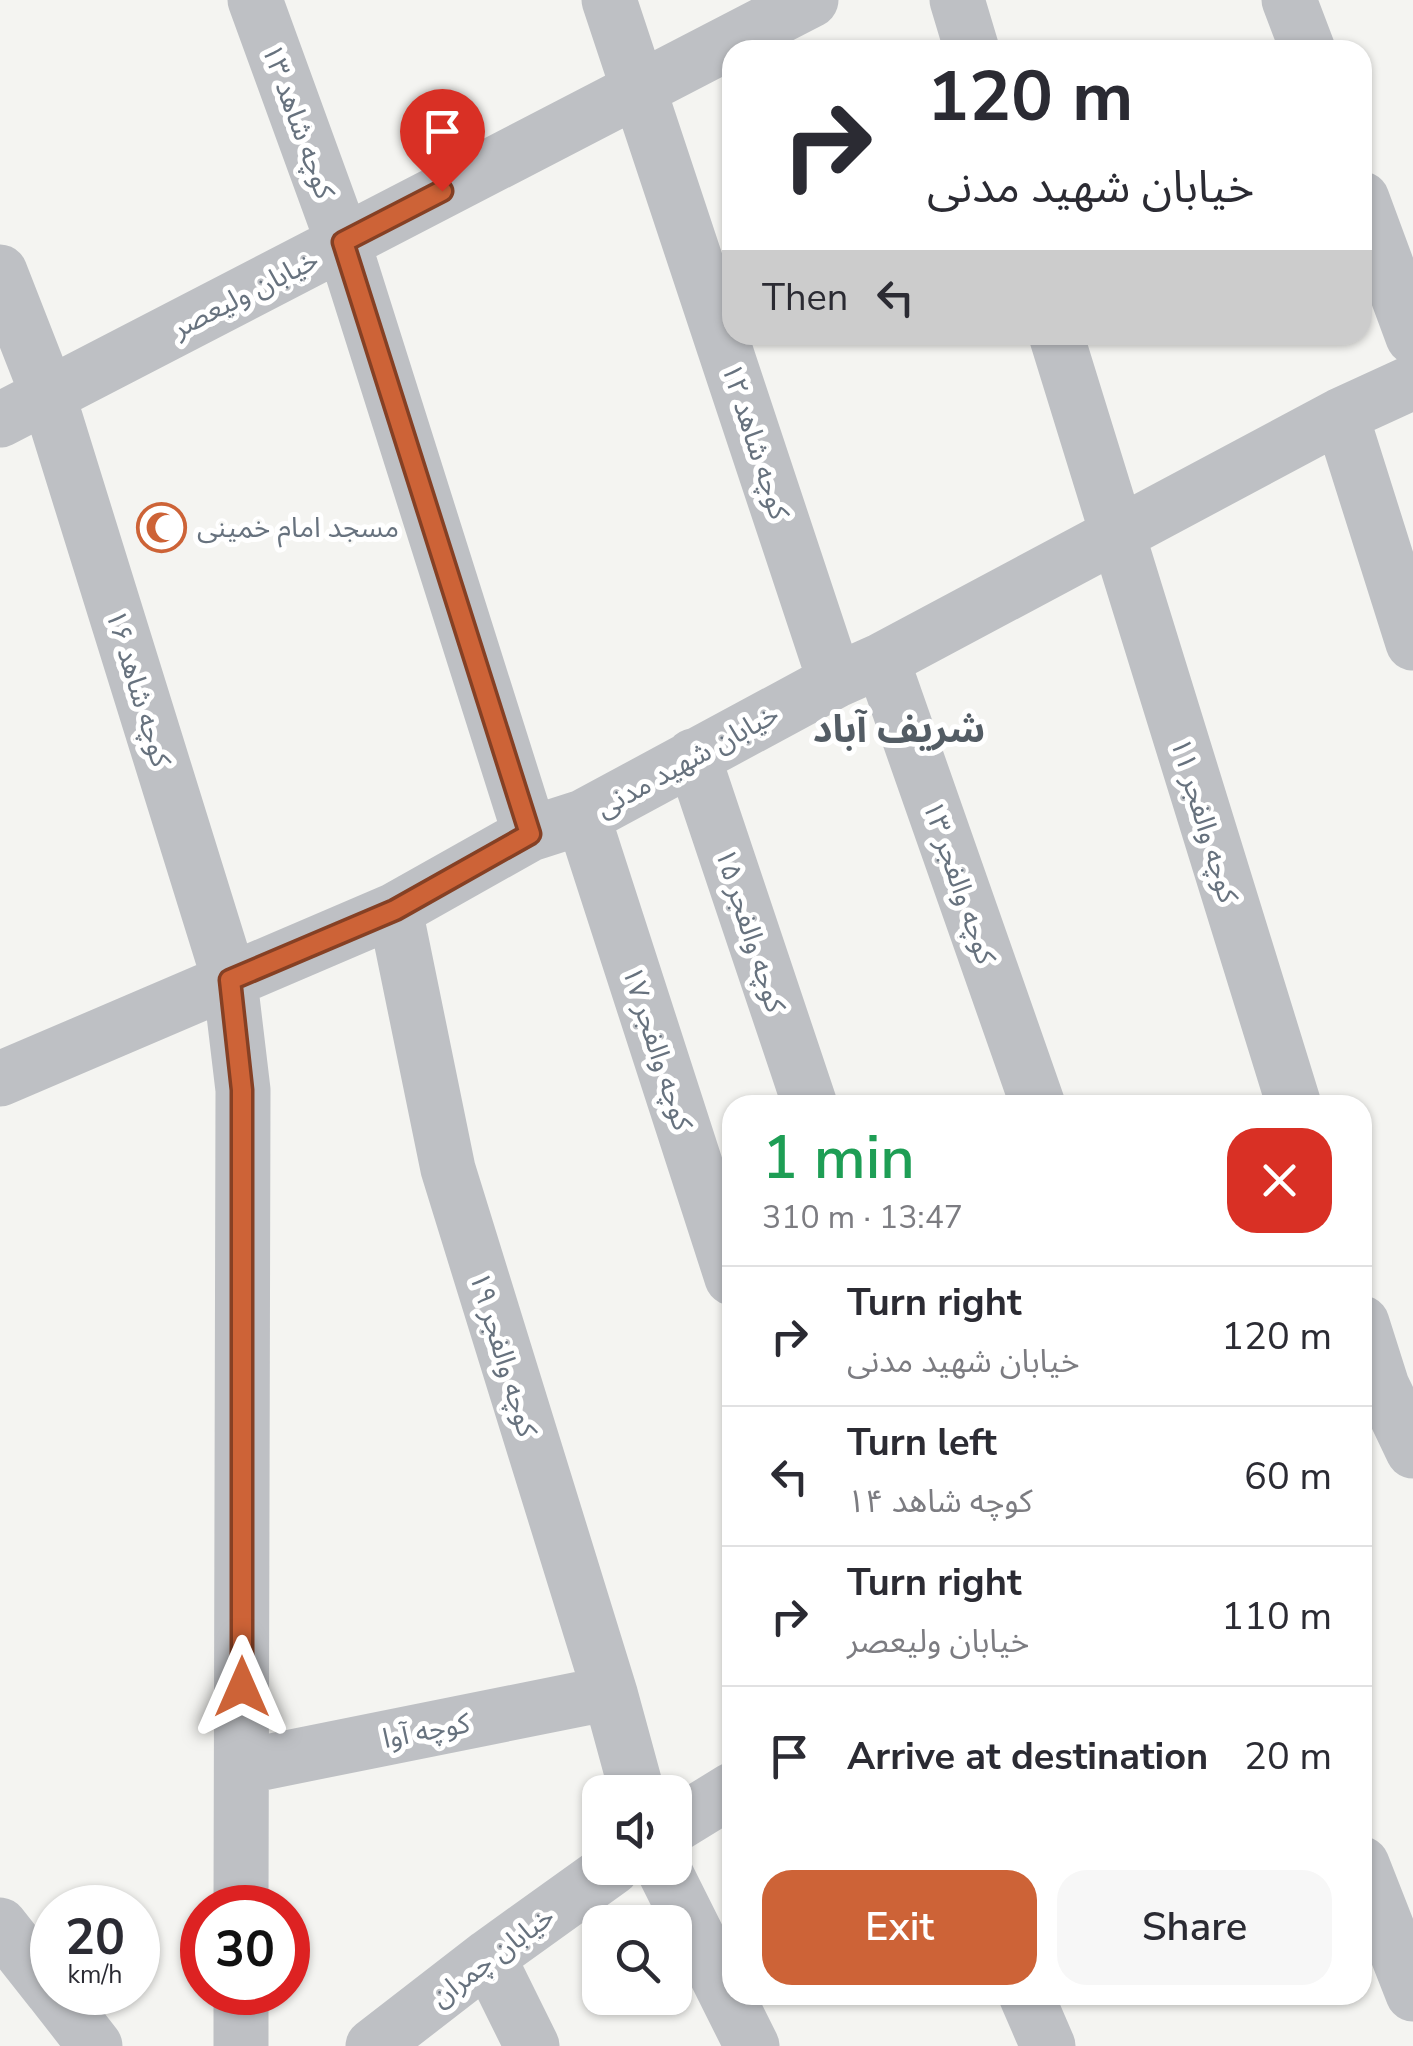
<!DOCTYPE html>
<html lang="en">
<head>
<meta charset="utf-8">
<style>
	body { margin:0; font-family:"Nunito Sans","Noto Sans Arabic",sans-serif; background:#f7f7f7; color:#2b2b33; height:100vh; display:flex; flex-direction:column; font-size:38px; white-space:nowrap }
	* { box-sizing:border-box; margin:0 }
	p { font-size:32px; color:#7c7c81 }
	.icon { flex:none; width:55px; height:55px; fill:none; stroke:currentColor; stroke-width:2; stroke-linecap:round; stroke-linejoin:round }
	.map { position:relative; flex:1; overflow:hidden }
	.side { position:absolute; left:722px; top:1095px; width:650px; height:910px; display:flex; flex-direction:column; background:#fff; border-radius:30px; box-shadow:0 2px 8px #0004 }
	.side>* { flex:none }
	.guide { position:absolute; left:722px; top:40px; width:650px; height:305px; border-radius:30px; box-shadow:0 2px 8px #0004; background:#fff; color:#2b2b33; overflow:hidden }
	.buttons { position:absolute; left:582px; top:1775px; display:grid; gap:20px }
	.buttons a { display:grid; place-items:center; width:110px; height:110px; border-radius:20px; background:#fff; box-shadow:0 2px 8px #0004; font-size:50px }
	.speed { position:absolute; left:30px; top:1885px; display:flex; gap:20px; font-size:50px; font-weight:700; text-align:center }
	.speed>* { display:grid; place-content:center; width:130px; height:130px; border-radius:50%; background:#fff; box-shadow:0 2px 8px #0004; line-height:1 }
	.speed small { font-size:25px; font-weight:400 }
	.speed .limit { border:15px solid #d22; background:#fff; color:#111 }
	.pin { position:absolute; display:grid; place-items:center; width:85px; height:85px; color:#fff; margin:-102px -42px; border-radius:50% 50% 50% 0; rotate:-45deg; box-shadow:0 0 10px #0007 }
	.pin .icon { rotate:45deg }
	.me { position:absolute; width:110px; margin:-55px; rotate:0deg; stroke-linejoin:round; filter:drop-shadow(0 0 8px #0008) }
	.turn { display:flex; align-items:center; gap:35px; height:210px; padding:0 40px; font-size:45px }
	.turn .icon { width:130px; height:130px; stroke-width:2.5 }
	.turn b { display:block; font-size:70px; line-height:85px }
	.then { display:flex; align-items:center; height:95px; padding:0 40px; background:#0003; gap:20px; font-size:38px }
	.round { display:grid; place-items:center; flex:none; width:105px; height:105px; border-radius:30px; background:#f7f7f7 }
	.overview { display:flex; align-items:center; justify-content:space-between; height:170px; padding:0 40px }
	h1 { font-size:60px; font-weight:600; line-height:75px; color:#1e9e55 }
	.primary-button { display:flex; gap:20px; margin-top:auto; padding:20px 40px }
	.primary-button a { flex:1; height:115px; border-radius:30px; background:#cd6337; color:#fff; font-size:40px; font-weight:600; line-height:115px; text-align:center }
	.primary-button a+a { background:#f7f7f7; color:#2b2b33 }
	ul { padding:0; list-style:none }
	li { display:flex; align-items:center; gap:30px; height:140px; padding:0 40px; border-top:2px solid #e1e1e2 }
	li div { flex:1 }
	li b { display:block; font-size:38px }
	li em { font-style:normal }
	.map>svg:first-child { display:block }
</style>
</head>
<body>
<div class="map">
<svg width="1413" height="2046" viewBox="0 0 1413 2046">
	<rect width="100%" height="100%" fill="#f4f4f1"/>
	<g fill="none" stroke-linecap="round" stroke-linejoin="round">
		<path stroke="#bec0c4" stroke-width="55" d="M255,0L343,242L530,834
			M609,0L835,681
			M957,0L972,50
			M1289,0L1308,50
			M1362,199L1413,337
			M0,272L48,395L230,981L243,1090L241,1908
			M1056,335L1294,1105
			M1341,415L1413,643
			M0,420L811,0
			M882,660L1038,1105
			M693,756L810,1105
			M583,817L732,1278
			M395,910L448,1169L610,1693L637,1792
			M0,1079L395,910L530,834L583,817L835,681L882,660L1341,415L1413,382
			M1362,1323L1382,1386L1413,1451
			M242,1767L610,1693
			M675,1825L732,1790
			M1362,1864L1413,1994
			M663,1868L752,2046
			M0,1925L52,1991
			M488,1957L532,2046
			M53,1992L95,2046
			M1026,1995L1048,2046
			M241,2046V1992
			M373,2046L488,1957L612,1868"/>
	</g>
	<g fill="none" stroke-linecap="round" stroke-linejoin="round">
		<defs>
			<path id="route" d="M242,1687V1090L230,980L395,910L530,834L343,242L442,191"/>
		</defs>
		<use href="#route" stroke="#854024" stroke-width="25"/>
		<use href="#route" stroke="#cd6337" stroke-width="18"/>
	</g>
	<defs>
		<symbol id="mosque-ring" viewBox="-11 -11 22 22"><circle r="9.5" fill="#fff" stroke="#cd6337" stroke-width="1.5"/><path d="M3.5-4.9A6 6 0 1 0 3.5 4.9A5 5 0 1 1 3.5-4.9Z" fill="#cd6337"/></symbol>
	</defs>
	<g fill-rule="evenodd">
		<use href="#mosque-ring" x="134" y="500" width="55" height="55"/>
	</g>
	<g text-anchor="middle" stroke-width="10" stroke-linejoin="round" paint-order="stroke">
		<g font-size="28" fill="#67727e" stroke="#fff">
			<text transform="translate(299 121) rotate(70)" y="10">کوچه شاهد ۱۳</text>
			<text transform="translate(245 293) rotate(-27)" y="10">خیابان ولیعصر</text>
			<text transform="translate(756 441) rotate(72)" y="10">کوچه شاهد ۱۲</text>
			<text transform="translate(139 688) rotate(73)" y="10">کوچه شاهد ۱۶</text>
			<text transform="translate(687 760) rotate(-29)" y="10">خیابان شهید مدنی</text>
			<text transform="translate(1205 820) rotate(73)" y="10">کوچه والفجر ۱۱</text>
			<text transform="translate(960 882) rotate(71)" y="10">کوچه والفجر ۱۳</text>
			<text transform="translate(751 930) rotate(72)" y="10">کوچه والفجر ۱۵</text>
			<text transform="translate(658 1048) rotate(72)" y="10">کوچه والفجر ۱۷</text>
			<text transform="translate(504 1354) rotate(73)" y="10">کوچه والفجر ۱۹</text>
			<text transform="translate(426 1730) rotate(-11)" y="10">کوچه آوا</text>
			<text transform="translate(492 1956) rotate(-37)" y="10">خیابان چمران</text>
		</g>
		<g font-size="28" fill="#67727e" stroke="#fff" text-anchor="start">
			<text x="197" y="537">مسجد امام خمینی</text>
		</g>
		<g font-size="38" font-weight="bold" fill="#535c64" stroke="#fff">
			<text x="899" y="742">شریف آباد</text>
		</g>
	</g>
</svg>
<div class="buttons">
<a><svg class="icon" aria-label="sound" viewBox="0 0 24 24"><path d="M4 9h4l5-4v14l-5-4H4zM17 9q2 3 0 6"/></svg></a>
<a><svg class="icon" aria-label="search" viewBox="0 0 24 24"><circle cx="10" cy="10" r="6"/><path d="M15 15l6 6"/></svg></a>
</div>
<div class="speed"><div>20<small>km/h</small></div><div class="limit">30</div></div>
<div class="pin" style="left:442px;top:191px;background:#d93025"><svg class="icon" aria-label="arrive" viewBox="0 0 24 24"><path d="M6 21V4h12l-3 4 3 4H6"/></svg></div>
<svg class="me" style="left:242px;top:1687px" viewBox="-20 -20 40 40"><path d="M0-17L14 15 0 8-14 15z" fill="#cd6337" stroke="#fff" stroke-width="4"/></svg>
<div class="guide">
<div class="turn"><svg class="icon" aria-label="right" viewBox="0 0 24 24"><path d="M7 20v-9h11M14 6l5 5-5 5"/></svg><div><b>120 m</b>خیابان شهید مدنی</div></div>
<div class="then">Then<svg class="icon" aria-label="left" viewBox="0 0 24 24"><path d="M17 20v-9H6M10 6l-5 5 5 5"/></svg></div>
</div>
<section class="side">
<div class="overview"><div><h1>1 min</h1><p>310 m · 13:47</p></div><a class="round" style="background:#d93025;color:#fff"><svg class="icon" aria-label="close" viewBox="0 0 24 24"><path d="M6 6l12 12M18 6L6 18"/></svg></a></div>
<ul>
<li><svg class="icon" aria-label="right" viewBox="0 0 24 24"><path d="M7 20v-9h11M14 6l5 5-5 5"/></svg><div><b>Turn right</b><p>خیابان شهید مدنی</p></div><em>120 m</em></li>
<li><svg class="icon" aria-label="left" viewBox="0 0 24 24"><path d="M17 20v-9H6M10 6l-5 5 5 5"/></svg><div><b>Turn left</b><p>کوچه شاهد ۱۴</p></div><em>60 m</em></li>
<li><svg class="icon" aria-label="right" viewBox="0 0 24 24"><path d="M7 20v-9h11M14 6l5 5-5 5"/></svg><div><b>Turn right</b><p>خیابان ولیعصر</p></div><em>110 m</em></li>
<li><svg class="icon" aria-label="arrive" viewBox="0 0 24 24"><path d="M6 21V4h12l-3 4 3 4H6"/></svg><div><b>Arrive at destination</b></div><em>20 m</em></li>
</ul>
<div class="primary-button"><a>Exit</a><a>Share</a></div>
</section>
</div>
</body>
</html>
